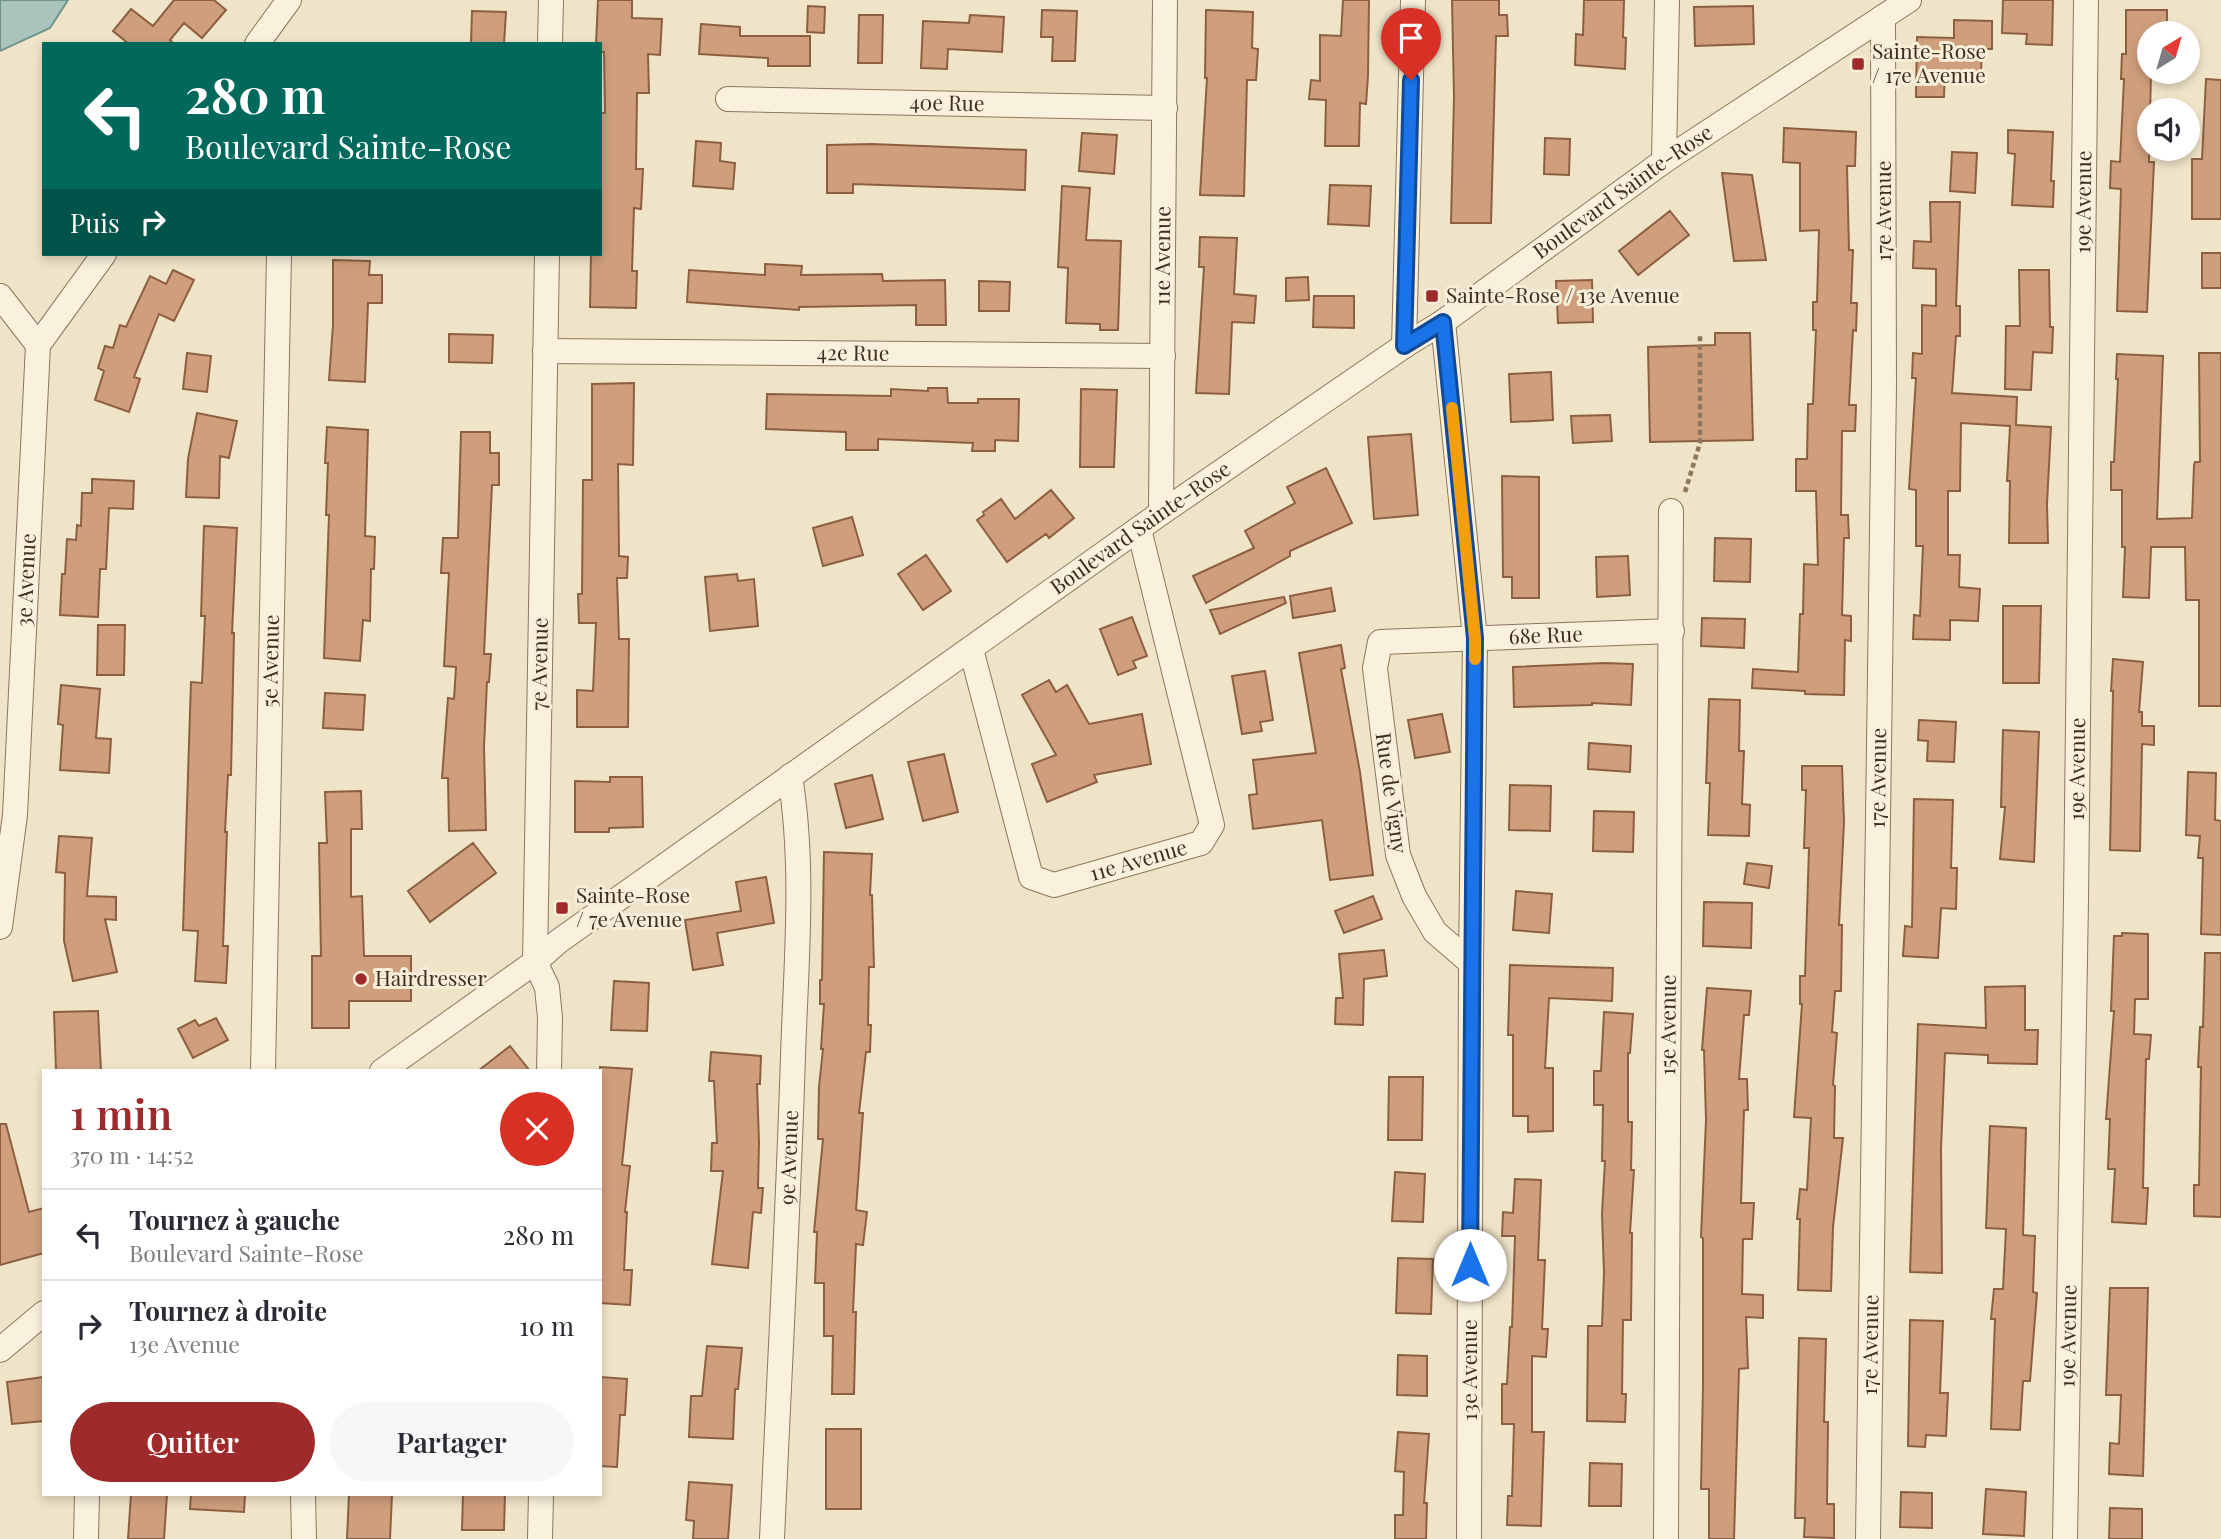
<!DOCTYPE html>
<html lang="fr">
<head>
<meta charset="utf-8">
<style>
	body { margin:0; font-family:"Playfair Display",serif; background:#f7f7f7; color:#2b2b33; height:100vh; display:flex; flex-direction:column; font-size:26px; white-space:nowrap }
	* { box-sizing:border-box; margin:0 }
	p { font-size:23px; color:#7c7c81 }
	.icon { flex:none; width:38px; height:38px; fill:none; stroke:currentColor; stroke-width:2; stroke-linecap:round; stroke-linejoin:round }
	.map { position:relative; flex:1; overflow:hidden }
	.drawer { position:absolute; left:42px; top:1069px; width:560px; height:427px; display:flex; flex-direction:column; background:#fff; border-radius:0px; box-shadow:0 4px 10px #0003 }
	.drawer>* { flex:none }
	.hud { position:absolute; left:42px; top:42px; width:560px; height:214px; border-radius:0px; box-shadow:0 4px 10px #0003; background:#00695c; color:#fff; overflow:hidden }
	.needle { width:46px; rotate:37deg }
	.fabs { position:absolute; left:2137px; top:21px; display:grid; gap:14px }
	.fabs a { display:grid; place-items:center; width:63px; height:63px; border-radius:50%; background:#fff; box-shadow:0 4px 10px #0003; font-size:35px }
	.pin { position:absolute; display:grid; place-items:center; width:60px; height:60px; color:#fff; margin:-72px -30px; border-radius:50% 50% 50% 0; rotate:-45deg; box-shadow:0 0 7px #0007 }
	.pin .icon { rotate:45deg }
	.me { position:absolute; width:77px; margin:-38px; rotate:0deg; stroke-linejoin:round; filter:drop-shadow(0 0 5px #0008) }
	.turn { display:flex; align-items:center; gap:24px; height:147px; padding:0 28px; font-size:32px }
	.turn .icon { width:91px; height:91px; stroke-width:2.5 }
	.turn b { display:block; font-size:49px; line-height:60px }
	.then { display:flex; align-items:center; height:66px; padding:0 28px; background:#0003; gap:14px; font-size:26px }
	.round { display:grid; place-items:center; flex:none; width:74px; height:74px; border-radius:37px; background:#f7f7f7 }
	.overview { display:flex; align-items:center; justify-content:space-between; height:119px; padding:0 28px }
	h1 { font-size:42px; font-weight:600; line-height:52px; color:#9e2a2b }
	.action { display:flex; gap:14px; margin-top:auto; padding:14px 28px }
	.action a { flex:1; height:80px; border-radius:42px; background:#9e2a2b; color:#fff; font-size:28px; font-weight:600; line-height:80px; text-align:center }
	.action a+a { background:#f7f7f7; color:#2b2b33 }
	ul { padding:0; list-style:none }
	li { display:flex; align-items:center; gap:21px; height:91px; padding:0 28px; border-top:2px solid #e1e1e2 }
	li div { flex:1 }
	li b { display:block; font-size:26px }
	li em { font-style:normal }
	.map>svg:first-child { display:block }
</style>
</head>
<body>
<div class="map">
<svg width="2221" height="1539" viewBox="0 0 2221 1539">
	<rect width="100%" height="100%" fill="#f0e4c8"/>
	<path fill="#a9c4bc" stroke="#6f938a" stroke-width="2" d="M0,0H68L50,28L0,51Z"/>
	<path fill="#cf9f7d" stroke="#8d5f41" stroke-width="2" d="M174,0H214L226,10L202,38L184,23L170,40L174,44H129L113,31L131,9L153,26Z
		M598,0H632V18L662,19L660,55L648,54L649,93H637L636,169H643L641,209L634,208L632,271H637L636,308L590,307L591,254H600V113H605L604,52H600V44H596Z
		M1343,0H1369L1368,76L1366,104L1360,103L1359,146H1325L1326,100L1309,99L1311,80L1320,81V35L1341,36Z
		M1452,0H1499V15H1507L1508,36H1496L1491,223H1451L1454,97Z
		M1584,0H1624L1623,37L1626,38L1625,69L1575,65L1576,34L1583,35Z
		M2003,0H2053L2052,45L2026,44L2027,34L2002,33Z
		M808,6L825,7L824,33L807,32Z
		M1753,6L1754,44L1695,46L1694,7Z
		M1042,10L1077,11L1075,61H1052L1053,37H1041Z
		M1206,10L1253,12L1252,48L1258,49L1256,80H1247L1244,196L1200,195L1207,78H1205Z
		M2126,10H2167V33H2149V72H2151L2149,162H2154L2147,312L2117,311L2121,189L2110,188L2111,161L2120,162L2124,79H2121L2122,54H2126Z
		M472,11L506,12L504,44H471Z
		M859,15H883L882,63H858Z
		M970,15L1004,17L1002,52L948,49L947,69L921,68L923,21L969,23Z
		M1954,20L1992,21V49H1982L1981,71L1945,70L1944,97H1916L1917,37L1954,38Z
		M701,24L740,27V36H810V66H768V58L699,54Z
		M2206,79L2221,80V219H2192V159H2202Z
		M1784,128L1856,132L1855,166H1847L1849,250H1853L1851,303H1857L1856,331L1853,330L1849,405H1856L1855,431H1842L1841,515H1848L1849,538H1844L1842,615L1851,616V641L1845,640L1844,695L1805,694V691L1752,688L1753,669L1798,672L1800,614H1803L1804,564L1818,565L1816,491H1796V459H1807L1808,404H1813L1816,330H1813V302H1817L1819,230L1800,231V163L1783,162Z
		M2008,130L2053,132L2051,181H2054L2053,207L2012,205L2015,154L2008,153Z
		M1082,133L1117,135L1114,174L1079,171Z
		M1545,138L1570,139L1569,175L1544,174Z
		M696,141L721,143L720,161L735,163L733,189L693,186Z
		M872,144L1026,150L1025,190L853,184V193H827V145Z
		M1952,152L1977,153L1975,193L1950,191Z
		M1722,173L1752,175L1766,260L1734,261Z
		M1330,185L1371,186L1369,226L1328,224Z
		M1062,186L1090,188L1086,240L1121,241L1118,330H1100V324L1066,323L1068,268L1058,267Z
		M1930,202H1960L1956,306H1960V336H1956L1952,393L2017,397L2016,425L2051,427L2047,504L2048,543H2009L2010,481H2007L2010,426L1961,423L1960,491H1948V555H1960L1959,587L1980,589L1978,621L1950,620V640L1913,639L1914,615L1920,616L1923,546H1916V490L1909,489L1916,378H1912L1913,353L1922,354V305L1936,306V269L1913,268L1914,241L1931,242Z
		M1670,211L1689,235L1638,275L1619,251Z
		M1200,237L1237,238L1234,294L1256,296L1254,323L1232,322L1229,394L1196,393L1204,267H1199Z
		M2202,253H2221V288H2202Z
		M333,260L370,261L369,275H382V303H368L365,382L329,380L333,325Z
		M765,264L802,266L801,275L882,274L883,281L945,280L946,325H916V305L799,307V310L687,302L689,270L765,275Z
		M173,270L194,280L174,321L159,314L134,377L140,379L129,412L95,400L104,371L98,368L105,346L113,348L120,325L126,327L150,276L166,284Z
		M2019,270H2049L2050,327H2053L2052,353L2033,352L2031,390L2005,389L2006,326H2020Z
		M1308,277L1309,300L1286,301V278Z
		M1592,280L1593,322L1558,323L1556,281Z
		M979,281L1010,282L1009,311H979Z
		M1314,296H1354V328L1313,327Z
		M1715,333H1750L1753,440L1650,442L1648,347L1715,345Z
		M449,334L493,335L492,363L449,362Z
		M187,353L211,356L207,392L183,389Z
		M2199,353H2221V706H2199V600H2186L2185,547H2151L2149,598L2123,597L2125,547H2122V490H2111V462H2114L2118,379H2116L2117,354L2163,356L2157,519L2192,518L2194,465L2195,462H2200Z
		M1551,372L1553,420L1511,422L1509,374Z
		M634,383L633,465L618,464L619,556L628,557L627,578H617L619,639H629L628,727H577V690L593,691L596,623H579L578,594H582L583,480H592V384Z
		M928,388H947L948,403H978V399H1019L1018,441L995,440V451H972L973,443L878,439V450H846V432L766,429L767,394L891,396V389L928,391Z
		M1081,389L1117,390L1114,467H1080Z
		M197,413L237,421L229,458L220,456L219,498L186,497L188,459Z
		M1610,415L1612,441L1573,443L1571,416Z
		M327,427L368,430L365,536L375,537L374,569H371L370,621L363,620L360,661L324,658L329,515H326L328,463H325Z
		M461,432H490V453H499V485H492L484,654H491L489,682H487L484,747L486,830L449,831L448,778H442L448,698L454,699L456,667L444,666L449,573H441L443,538H458Z
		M1411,434L1418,515L1374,519L1368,437Z
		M1326,468L1352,523L1290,551V556L1206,603L1193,576L1254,548L1245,531L1295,503L1287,487Z
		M1502,476L1539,477V598H1512V577H1503Z
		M92,479L134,481L133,509L109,508L106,569H100L98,617L60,615L62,574H65L67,539L76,540L77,525L81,526L82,493H92Z
		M1051,490L1074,518L1049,538L1046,534L1007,562L977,520L984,515L983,512L1001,499L1015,519Z
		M852,517L863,555L823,566L813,528Z
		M204,526L237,528L232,633H234L231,775H228L225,832H227L223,946H228L226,983L195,981L198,931L183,930L191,682L202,683L205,616H201Z
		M1715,538L1751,539L1750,582L1714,581Z
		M926,555L951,591L923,610L898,574Z
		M1628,556L1630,595L1597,597L1596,557Z
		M737,574L738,581L754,579L758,626L710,631L705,577Z
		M1331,588L1335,611L1293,618L1290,596Z
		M1284,597L1286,603L1220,634L1210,610Z
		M2003,606H2041L2039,683H2003Z
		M1132,617L1147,656L1133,661L1136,668L1118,675L1100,629Z
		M1702,618L1745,619L1744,648L1701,646Z
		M98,625H125L124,675H97Z
		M1341,645L1345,668L1341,669L1360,772L1373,875L1330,880L1322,820L1253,829L1249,795L1257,794L1253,760L1316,753L1299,653Z
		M2113,659L2143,662L2139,712H2142V726H2154V745L2142,744L2140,851L2110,850L2113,691H2111Z
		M1605,663L1633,664L1631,705L1592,703V705L1514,707L1513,667Z
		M1265,671L1273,720L1260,722L1262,731L1242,734L1232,676Z
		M1049,680L1056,692L1067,685L1089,724L1142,714L1151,764L1094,775L1097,782L1047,802L1032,764L1056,755L1022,695Z
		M61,685L100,689L96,738L111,739L109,773L60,770L63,725L58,724Z
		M325,693L365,695L363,730L323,728Z
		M1709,699L1740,700L1739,751H1744L1742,804L1750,805L1749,836L1708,835L1710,783H1706Z
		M1442,714L1450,752L1415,758L1408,720Z
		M1919,720L1956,722L1954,762L1927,761L1928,741L1918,740Z
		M2003,730L2039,732L2034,862L2000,859L2005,807H2001Z
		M1589,743L1631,746L1630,772L1588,769Z
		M944,754L958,812L923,821L908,762Z
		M1802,766H1842L1844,822L1839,925H1842L1841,991H1835L1832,1032L1837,1033L1833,1085L1835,1086L1834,1138H1843L1833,1227L1831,1291L1798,1290L1800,1219H1797L1800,1189L1807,1190L1811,1118L1794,1117L1802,1004H1800V976H1805L1809,848H1804L1806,790H1802Z
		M2188,772L2216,773L2215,820L2221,821V935L2201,934L2203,858H2198L2200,836L2186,835Z
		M872,775L883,819L846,828L835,784Z
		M610,777H642L643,827L609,828V832H575V781L610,782Z
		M1510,785L1551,786L1550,831L1509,830Z
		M361,791L362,829H351V897L362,896L364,956H411V1001H349V1028H312V956H321L319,843H327L325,792Z
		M1914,799L1953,800L1951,868H1957L1956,909L1941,908L1938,958L1903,956L1905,926L1912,927Z
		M1594,811L1634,812L1633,852L1593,851Z
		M59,836L92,838L87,896L116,897V920L105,919L117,972L73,981L64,941L65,873L56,872Z
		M473,843L496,873L430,922L408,891Z
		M824,852L872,854L870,895H872L874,967H869L868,1025H871L870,1052H866L859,1113H863L856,1210L867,1212L863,1245L856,1244L853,1312H856L854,1394H832L833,1336H824V1283H815L817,1232H814L823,1139H818L819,1087L823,1049H821L824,1004H820V980H822Z
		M1747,863L1772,866L1769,888L1744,884Z
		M766,877L774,923L717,933L723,965L693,970L685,920L741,911L736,882Z
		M1516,891L1552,894L1549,933L1513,930Z
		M1373,896L1382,919L1344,933L1335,911Z
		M1704,902L1752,903L1751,948L1703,946Z
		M2122,933L2148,934V999H2135L2134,1034L2151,1035L2149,1059H2146L2144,1140L2143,1188H2148L2146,1224L2112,1222L2115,1169H2108L2110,1119H2106L2114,1011H2111L2114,936H2122Z
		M1384,950L1387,976L1364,979L1363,1025L1335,1024L1336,998H1343L1339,954Z
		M2205,953H2221V1217L2194,1216V1185H2199L2201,1067H2198L2200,1027H2203Z
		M1510,965L1613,968L1612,1001L1549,998L1545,1068H1553V1131L1528,1132V1116H1513V1035H1508Z
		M614,981L649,983L647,1031L611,1030Z
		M2025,986V1030H2038L2037,1064L1988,1063V1055L1945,1053L1941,1149L1942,1273L1910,1272L1918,1024L1986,1028L1985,987Z
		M1707,988L1751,991L1749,1015H1744L1739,1079H1747L1748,1110H1744L1741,1203H1754L1752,1239H1743L1742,1294L1763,1295V1318L1746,1317L1748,1368L1739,1369L1734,1539H1709V1489H1701L1703,1385V1238L1701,1237L1706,1120L1704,1050H1702Z
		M98,1011L101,1071H56L54,1012Z
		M1604,1012L1633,1014L1630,1053H1628V1122H1632L1631,1170H1634L1630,1233H1632L1631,1320H1623L1622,1394H1626L1625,1422L1587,1421L1588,1326H1602L1604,1273L1602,1214L1605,1161H1602L1603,1105H1594V1071H1601Z
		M216,1018L228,1040L193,1058L178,1029L195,1020L199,1026Z
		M510,1046L530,1071H478Z
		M711,1052L761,1056L760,1084H757L759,1142L758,1188H763L761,1213L753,1212L748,1268L712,1264L723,1171H711L712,1143H717L714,1081H709Z
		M600,1067L632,1069L622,1165L630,1166L625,1212H627L624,1270H632L630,1305L600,1303Z
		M1389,1077H1423L1422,1140H1388Z
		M0,1124H6L29,1212L44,1208V1253L0,1265Z
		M1990,1126L2026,1128L2023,1235L2035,1236L2033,1292L2037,1293L2030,1381H2023L2020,1430L1991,1429L1995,1319H1991L1994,1289H2003L2006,1229L1986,1228Z
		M1395,1172L1425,1174L1423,1222L1392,1221Z
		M1515,1179L1541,1180L1538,1260H1545L1542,1329H1548L1546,1357L1532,1356V1432H1544L1541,1526L1507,1525L1508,1496H1512L1514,1424H1502V1384H1507L1510,1327H1512L1515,1236H1502L1503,1212L1513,1213Z
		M1398,1258L1433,1259L1431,1314L1396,1313Z
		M2110,1288H2148L2143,1476L2109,1474L2110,1443L2119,1444L2121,1395H2106Z
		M1910,1320L1943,1321L1940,1393H1948L1946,1436L1926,1435L1925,1447L1908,1446Z
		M1799,1338L1826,1339L1824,1422H1828L1827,1504H1834V1538L1804,1537L1805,1518H1795Z
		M707,1346L742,1348L738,1389H735L733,1439L689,1437L691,1396H702Z
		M1398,1355L1427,1356V1396L1397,1395Z
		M44,1377V1421L12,1424L7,1382Z
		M600,1377L627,1379L625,1415H620L617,1467L600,1466Z
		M826,1429H861V1509H826Z
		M1398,1432L1429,1434L1424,1503H1427L1426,1539H1395V1515H1403L1404,1472L1395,1471Z
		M1590,1463L1622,1464L1621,1506H1589Z
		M689,1482L732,1485L728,1539H693L694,1521L686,1520Z
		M1986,1489L2026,1492L2024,1536L1983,1534Z
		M1901,1492L1932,1493V1528L1900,1527Z
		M131,1494H167L164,1539H128Z
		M191,1494H245L244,1512L190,1509Z
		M349,1494H392L390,1539H347Z
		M463,1494H505L504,1530H462Z
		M2110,1508L2142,1509V1539H2109Z"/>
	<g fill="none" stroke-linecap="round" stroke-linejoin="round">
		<defs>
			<g id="minor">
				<path d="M257,44L289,0"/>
				<path d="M550,44L551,0"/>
				<path id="s1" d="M728,99L1165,108"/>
				<path d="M1664,161L1667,0"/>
				<path d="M547,254L535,962L547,987L550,1018L549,1071"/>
				<path d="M0,296L38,345"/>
				<path d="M1443,322L1475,638L1471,963L1469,1539"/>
				<path d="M1404,346L1413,0"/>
				<path id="s2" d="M545,351L1163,356"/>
				<path id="s3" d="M1161,513L1165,0"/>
				<path id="s4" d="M971,649L1031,877L1054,885L1201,843L1212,825L1139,529"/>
				<path id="s5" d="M0,927L15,815L38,345L104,254"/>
				<path id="s6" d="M1471,963L1435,932L1414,896L1398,855L1375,668L1380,642L1672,631"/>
				<path id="s7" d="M263,1071L279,254"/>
				<path id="s8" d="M382,1071L535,962L559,941L1161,513L1404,346L1443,322L1664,161L1909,0"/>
				<path d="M0,1350L44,1313"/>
				<path d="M303,1494L304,1539"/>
				<path d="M86,1539L87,1494"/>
				<path d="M540,1539L541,1494"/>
				<path id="s9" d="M772,1539C779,1378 788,1217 793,1056C796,963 805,868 790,776"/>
				<path id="s10" d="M1666,1539L1671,511"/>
				<path id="s11" d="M1868,1539L1884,385L1883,17"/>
				<path id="s12" d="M2065,1539L2076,901L2086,0"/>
			</g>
		</defs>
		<use href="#minor" stroke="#8d765c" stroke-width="26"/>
		<path stroke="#8d765c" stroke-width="4.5" stroke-dasharray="5 3.5" stroke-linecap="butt" d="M1685,492L1700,443V335"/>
		<use href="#minor" stroke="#faf1dc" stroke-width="24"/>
	</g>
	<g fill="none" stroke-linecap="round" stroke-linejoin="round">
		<defs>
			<path id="route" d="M1411,80L1404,346L1443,322L1475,638L1470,1265"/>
		</defs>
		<use href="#route" stroke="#114b97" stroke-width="18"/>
		<use href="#route" stroke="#1a73e8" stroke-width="12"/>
		<path stroke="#f59e0b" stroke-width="12" d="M1452,408L1475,638V659"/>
	</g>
	<g fill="#9e2a2b" stroke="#f7eed8" stroke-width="2.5">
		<rect x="1851" y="57" width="14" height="14" rx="3.5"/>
		<rect x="1425" y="289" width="14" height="14" rx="3.5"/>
		<rect x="555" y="901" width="14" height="14" rx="3.5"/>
		<circle cx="361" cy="979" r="7"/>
	</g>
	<g text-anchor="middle" stroke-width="6" stroke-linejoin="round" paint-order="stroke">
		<g font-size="21" fill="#3d2e20" stroke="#f7eed8" text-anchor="start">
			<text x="1872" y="59">Sainte-Rose<tspan x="1872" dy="24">/ 17e Avenue</tspan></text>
			<text x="1446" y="303">Sainte-Rose / 13e Avenue</text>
			<text x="576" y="903">Sainte-Rose<tspan x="576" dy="24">/ 7e Avenue</tspan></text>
			<text x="375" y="986">Hairdresser</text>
		</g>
		<g font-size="21" fill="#3d2e20" stroke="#f7eed8">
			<text dy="7" stroke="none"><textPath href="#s1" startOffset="219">40e Rue</textPath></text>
			<text dy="7" stroke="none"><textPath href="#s8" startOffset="1521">Boulevard Sainte-Rose</textPath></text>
			<text dy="7" stroke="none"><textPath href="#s12" startOffset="1337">19e Avenue</textPath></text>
			<text transform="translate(1884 211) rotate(-90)" y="7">17e Avenue</text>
			<text dy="7" stroke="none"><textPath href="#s3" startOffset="257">11e Avenue</textPath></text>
			<text dy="7" stroke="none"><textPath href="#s2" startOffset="308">42e Rue</textPath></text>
			<text dy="7" stroke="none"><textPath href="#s8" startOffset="933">Boulevard Sainte-Rose</textPath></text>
			<text dy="7" stroke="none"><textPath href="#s5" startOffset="348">3e Avenue</textPath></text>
			<text dy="7" stroke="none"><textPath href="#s6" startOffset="514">68e Rue</textPath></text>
			<text dy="7" stroke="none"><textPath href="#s7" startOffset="410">5e Avenue</textPath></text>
			<text transform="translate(540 664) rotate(-89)" y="7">7e Avenue</text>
			<text dy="7" stroke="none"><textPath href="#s12" startOffset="770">19e Avenue</textPath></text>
			<text dy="7" stroke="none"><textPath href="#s11" startOffset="761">17e Avenue</textPath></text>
			<text transform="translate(1391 793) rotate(82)" y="7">Rue de Vigny</text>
			<text dy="7" stroke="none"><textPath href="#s4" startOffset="348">11e Avenue</textPath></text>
			<text dy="7" stroke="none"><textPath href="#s10" startOffset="514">15e Avenue</textPath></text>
			<text dy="7" stroke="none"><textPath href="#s9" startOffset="382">9e Avenue</textPath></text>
			<text dy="7" stroke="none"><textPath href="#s12" startOffset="203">19e Avenue</textPath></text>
			<text dy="7" stroke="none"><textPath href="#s11" startOffset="194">17e Avenue</textPath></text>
			<text transform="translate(1470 1370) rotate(-90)" y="7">13e Avenue</text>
		</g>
	</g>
</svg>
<div class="fabs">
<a><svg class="needle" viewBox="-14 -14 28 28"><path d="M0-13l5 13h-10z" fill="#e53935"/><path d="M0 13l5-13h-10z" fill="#7c7c81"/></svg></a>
<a><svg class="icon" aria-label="sound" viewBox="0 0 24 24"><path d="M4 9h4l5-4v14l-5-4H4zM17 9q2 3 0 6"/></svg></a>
</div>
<div class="pin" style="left:1411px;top:80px;background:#d93025"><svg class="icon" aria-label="arrive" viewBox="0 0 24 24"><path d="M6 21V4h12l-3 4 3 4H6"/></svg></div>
<svg class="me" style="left:1470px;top:1265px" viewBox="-20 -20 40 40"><circle r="19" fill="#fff"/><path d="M0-13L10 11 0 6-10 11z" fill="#1a73e8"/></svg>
<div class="hud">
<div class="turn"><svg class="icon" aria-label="left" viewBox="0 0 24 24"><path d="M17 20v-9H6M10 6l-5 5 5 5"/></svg><div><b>280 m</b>Boulevard Sainte-Rose</div></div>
<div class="then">Puis<svg class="icon" aria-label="right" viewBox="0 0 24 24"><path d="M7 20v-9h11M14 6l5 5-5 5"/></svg></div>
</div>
<section class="drawer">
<div class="overview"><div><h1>1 min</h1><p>370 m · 14:52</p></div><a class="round" style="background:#d93025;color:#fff"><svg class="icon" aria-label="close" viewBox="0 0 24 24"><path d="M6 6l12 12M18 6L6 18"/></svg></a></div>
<ul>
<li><svg class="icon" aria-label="left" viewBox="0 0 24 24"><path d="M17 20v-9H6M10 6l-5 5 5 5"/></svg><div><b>Tournez à gauche</b><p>Boulevard Sainte-Rose</p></div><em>280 m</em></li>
<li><svg class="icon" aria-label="right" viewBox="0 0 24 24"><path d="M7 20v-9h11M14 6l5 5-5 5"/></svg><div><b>Tournez à droite</b><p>13e Avenue</p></div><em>10 m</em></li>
</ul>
<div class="action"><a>Quitter</a><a>Partager</a></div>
</section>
</div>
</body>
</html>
